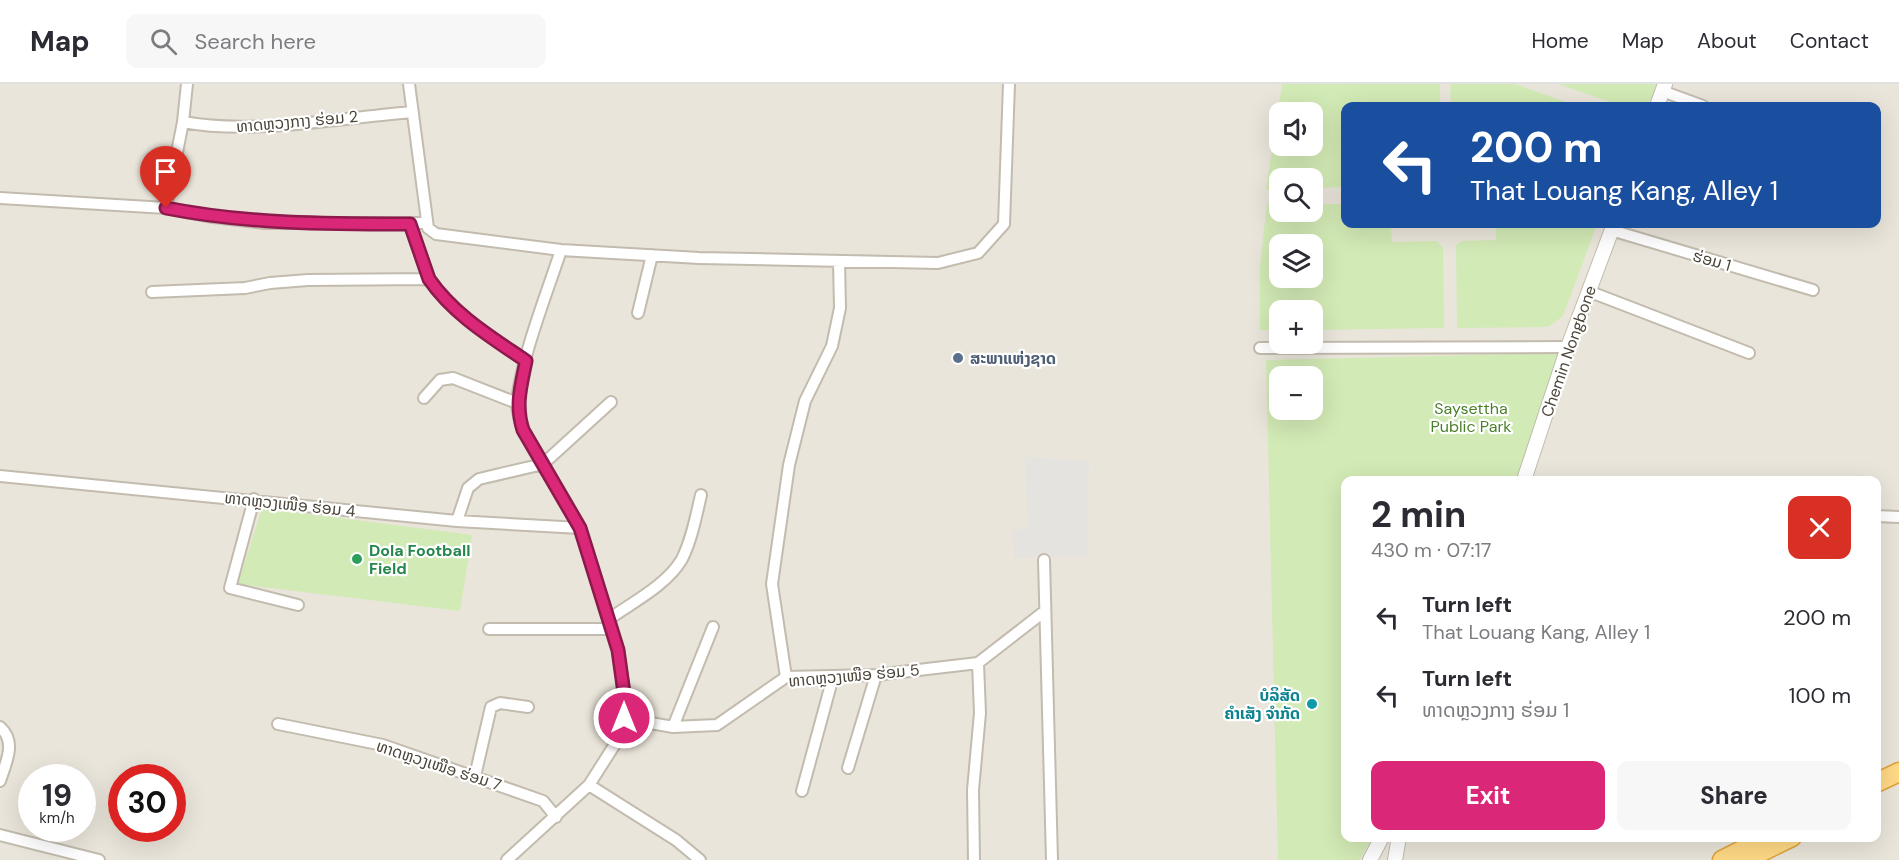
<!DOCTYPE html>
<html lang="en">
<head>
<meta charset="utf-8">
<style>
	body { margin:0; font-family:"DM Sans","Noto Sans Lao",sans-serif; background:#f7f7f7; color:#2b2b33; height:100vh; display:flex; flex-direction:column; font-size:22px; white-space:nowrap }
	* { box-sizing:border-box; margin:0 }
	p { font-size:20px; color:#7c7c81 }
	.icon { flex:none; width:33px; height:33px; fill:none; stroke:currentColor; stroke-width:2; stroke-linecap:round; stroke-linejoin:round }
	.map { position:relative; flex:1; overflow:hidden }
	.details { position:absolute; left:1341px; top:392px; width:540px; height:366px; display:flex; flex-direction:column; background:#fff; border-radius:12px; box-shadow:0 6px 24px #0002 }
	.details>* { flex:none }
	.guide { position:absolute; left:1341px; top:18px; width:540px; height:126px; border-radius:12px; box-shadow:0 6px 24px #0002; background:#1a4fa0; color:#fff; overflow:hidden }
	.controls { position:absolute; left:1269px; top:18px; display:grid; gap:12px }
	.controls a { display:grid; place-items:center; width:54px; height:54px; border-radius:12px; background:#fff; box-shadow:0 6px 24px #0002; font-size:30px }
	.speed { position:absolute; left:18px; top:680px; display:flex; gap:12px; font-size:30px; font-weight:700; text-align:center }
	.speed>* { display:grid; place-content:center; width:78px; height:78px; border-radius:50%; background:#fff; box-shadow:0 6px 24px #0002; line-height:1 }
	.speed small { font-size:15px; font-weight:400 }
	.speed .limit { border:9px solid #d22; background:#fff; color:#111 }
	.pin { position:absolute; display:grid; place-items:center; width:51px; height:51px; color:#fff; margin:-62px -26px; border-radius:50% 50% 50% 0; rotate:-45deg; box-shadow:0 0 6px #0007 }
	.pin .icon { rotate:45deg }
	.me { position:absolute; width:66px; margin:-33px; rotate:0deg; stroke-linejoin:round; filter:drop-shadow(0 0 4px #0008) }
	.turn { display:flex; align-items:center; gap:21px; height:126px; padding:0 30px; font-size:27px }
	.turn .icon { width:78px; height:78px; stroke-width:2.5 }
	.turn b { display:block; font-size:42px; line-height:51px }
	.round { display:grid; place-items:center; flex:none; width:63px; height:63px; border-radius:12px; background:#f7f7f7 }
	.head { display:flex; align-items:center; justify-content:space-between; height:102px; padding:0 30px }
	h1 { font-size:36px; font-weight:700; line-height:45px }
	.action { display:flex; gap:12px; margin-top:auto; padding:12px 30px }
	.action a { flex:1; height:69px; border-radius:12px; background:#db2777; color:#fff; font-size:24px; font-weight:700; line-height:69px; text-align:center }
	.action a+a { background:#f7f7f7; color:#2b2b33 }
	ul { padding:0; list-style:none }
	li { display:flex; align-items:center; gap:18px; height:78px; padding:0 30px }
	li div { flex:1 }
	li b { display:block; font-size:22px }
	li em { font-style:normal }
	header { display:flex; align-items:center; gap:36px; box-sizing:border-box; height:84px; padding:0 30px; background:#fff; border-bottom:2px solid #e1e1e2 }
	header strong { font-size:28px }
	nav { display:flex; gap:33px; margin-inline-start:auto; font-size:21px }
	.search { width:420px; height:54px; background:#f7f7f7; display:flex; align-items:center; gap:15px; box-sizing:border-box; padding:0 21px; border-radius:12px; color:#7c7c81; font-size:22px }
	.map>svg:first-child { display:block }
</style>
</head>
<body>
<header>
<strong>Map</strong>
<div class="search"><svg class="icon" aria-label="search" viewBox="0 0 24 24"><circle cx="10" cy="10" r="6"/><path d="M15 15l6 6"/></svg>Search here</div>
<nav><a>Home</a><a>Map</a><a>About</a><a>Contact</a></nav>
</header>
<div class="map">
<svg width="1899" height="776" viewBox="0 0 1899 776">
	<rect width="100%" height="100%" fill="#f6f3ec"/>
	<path fill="#eae5da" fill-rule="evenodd" d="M0,0H1899V776H0ZM1346,22H1876V140H1346ZM1280,28H1312V62H1280ZM1280,94H1312V128H1280ZM1280,160H1312V194H1280ZM1280,226H1312V260H1280ZM1280,292H1312V326H1280ZM1346,396H1876V753H1346ZM32,693H82V744H32ZM122,693H172V744H122Z"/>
	<path fill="#d2eab5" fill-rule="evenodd" d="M1282,0H1440V22H1346L1345,103L1313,104L1312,94H1280L1279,105L1266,106ZM1312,28V62H1280V28Z
		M1450,0H1515L1577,22H1451Z
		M1558,0H1657L1648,22H1622Z
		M1267,119H1279L1280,128H1312L1313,120H1345L1346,140H1391L1392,158L1436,157L1443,164L1444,244L1313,246L1312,226H1280L1279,246H1260V182ZM1280,160H1312V194H1280Z
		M1496,140H1597L1563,232L1548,243L1457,244L1456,161L1462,157L1496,156Z
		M1559,269L1518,396H1346V753H1372L1360,776H1278L1266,276ZM1280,292H1312V326H1280Z
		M262,424L472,451L460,527L238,500Z"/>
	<path fill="#e5e3e0" d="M1025,373L1089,377L1088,473L1014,474L1012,446L1028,445Z"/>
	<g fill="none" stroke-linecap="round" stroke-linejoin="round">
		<defs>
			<path id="minor" d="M409,0L428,144L436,150L561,166L699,174L938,179L978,169L1004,140L1009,0
				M1662,7L1703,22
				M183,38C253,51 340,34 412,28
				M0,114L166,124L213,133L264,139H427
				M166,124L183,38L187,0
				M410,140L429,195C454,231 491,253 526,277
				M1611,146L1813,206
				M1588,207L1749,269
				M152,208L245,204L270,199L308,196L429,195
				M638,229L652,171
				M1260,264L1568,263
				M424,314L440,296L453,294L517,319
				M0,392L457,437L580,444
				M254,415L230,504L298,521
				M1876,432L1899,433
				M457,437L468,404L479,395L543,380L611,318
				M1044,476L1052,776
				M609,535C633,518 667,501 682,475C692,455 696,432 701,411
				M489,545H612
				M786,593L772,500L789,381L805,317L832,262L840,224L839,177
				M623,634L673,643L717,641L786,593L876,591L978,579L1045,527
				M278,640L383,661L543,717L556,733
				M0,643C17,658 6,678 0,697
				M673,643L713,543
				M848,684L876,591
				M475,692L491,623L500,619L528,623
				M589,701L676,756L700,776
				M802,707L833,593
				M0,751L99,776
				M507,776L589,701L617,657L623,634L624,609L618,566L580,444L523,346C520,337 517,328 517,318C521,274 547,209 561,166
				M974,776L973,706L980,629L978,579"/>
			<path id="tertiary" d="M1657,22L1665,0
				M1524,396L1568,263L1614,140
				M1370,776L1382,753
				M1395,776L1399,753"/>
			<path id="trunk" d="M1876,699L1899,688
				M1722,776L1756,759
				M1745,776L1792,753"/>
		</defs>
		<use href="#minor" stroke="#c2bbae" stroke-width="14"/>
		<use href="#tertiary" stroke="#c2bbae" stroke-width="16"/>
		<use href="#trunk" stroke="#e0a43c" stroke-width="21"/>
		<use href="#minor" stroke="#fff" stroke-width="10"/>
		<use href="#tertiary" stroke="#fff" stroke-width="14"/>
		<use href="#trunk" stroke="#ffd985" stroke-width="18"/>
	</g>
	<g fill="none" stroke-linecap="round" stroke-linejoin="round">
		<defs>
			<path id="route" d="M166,124C247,140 327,140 410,140L429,195C454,231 491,253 526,277C521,302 515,321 523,346L580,444L618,566L624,609V634"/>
		</defs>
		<use href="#route" stroke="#8e194d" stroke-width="15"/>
		<use href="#route" stroke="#db2777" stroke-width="10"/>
	</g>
	<circle fill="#5c6f8a" stroke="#fff" stroke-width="2" cx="958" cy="274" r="6"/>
	<circle fill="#2e9e5b" stroke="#fff" stroke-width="2" cx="357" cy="475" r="6"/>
	<circle fill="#0f9aa8" stroke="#fff" stroke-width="2" cx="1312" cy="620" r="6"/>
	<g text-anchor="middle" stroke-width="4.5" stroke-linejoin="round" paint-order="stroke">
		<g font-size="16" fill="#4b4439" stroke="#fff">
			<text transform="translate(297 37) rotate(-5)" y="6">ທາດຫຼວງກາງ ຮ່ອມ 2</text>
			<text transform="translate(1712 176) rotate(16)" y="6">ຮ່ອມ 1</text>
			<text transform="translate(1568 267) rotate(-71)" y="6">Chemin Nongbone</text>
			<text transform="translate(290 420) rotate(6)" y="6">ທາດຫຼວງເໜືອ ຮ່ອມ 4</text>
			<text transform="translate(854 591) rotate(-5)" y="6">ທາດຫຼວງເໜືອ ຮ່ອມ 5</text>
			<text transform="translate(439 681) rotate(18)" y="6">ທາດຫຼວງເໜືອ ຮ່ອມ 7</text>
		</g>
		<g font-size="16" font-weight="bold" fill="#4e5e75" stroke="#fff" text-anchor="start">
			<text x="970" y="280">ສະພາແຫ່ງຊາດ</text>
		</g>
		<g font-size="16" fill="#4a7f2a" stroke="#fff">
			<text x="1471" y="330">Saysettha<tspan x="1471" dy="18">Public Park</tspan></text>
		</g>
		<g font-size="16" font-weight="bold" fill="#27864d" stroke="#fff" text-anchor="start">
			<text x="369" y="472">Dola Football<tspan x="369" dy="18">Field</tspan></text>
		</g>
		<g font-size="16" font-weight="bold" fill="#0d838f" stroke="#fff" text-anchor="end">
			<text x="1300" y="617">ບໍລິສັດ<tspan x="1300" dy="18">ຄຳເສັງ ຈຳກັດ</tspan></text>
		</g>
	</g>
</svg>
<div class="controls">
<a><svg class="icon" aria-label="sound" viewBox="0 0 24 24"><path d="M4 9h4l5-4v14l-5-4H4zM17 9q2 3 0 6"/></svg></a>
<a><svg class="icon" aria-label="search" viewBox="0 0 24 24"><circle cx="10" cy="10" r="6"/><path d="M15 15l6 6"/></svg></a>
<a><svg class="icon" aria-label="layers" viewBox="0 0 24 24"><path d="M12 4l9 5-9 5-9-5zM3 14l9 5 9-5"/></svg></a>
<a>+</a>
<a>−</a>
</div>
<div class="speed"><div>19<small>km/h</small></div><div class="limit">30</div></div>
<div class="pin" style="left:166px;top:124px;background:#d93025"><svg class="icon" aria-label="arrive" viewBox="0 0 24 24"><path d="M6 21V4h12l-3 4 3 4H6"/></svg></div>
<svg class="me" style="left:624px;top:634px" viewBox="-20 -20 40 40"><circle r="17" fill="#db2777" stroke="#fff" stroke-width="3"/><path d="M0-11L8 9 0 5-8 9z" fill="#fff"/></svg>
<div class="guide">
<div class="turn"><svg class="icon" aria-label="left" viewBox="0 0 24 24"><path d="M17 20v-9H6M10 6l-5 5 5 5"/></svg><div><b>200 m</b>That Louang Kang, Alley 1</div></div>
</div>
<section class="details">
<div class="head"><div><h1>2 min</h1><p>430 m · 07:17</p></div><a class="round" style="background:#d93025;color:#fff"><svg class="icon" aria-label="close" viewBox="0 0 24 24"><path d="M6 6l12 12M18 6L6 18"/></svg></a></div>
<ul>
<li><svg class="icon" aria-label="left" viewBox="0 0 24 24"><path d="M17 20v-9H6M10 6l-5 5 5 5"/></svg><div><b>Turn left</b><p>That Louang Kang, Alley 1</p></div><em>200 m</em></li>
<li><svg class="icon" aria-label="left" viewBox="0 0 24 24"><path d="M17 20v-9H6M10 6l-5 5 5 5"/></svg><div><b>Turn left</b><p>ທາດຫຼວງກາງ ຮ່ອມ 1</p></div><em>100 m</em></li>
</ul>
<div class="action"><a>Exit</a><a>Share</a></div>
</section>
</div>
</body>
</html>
